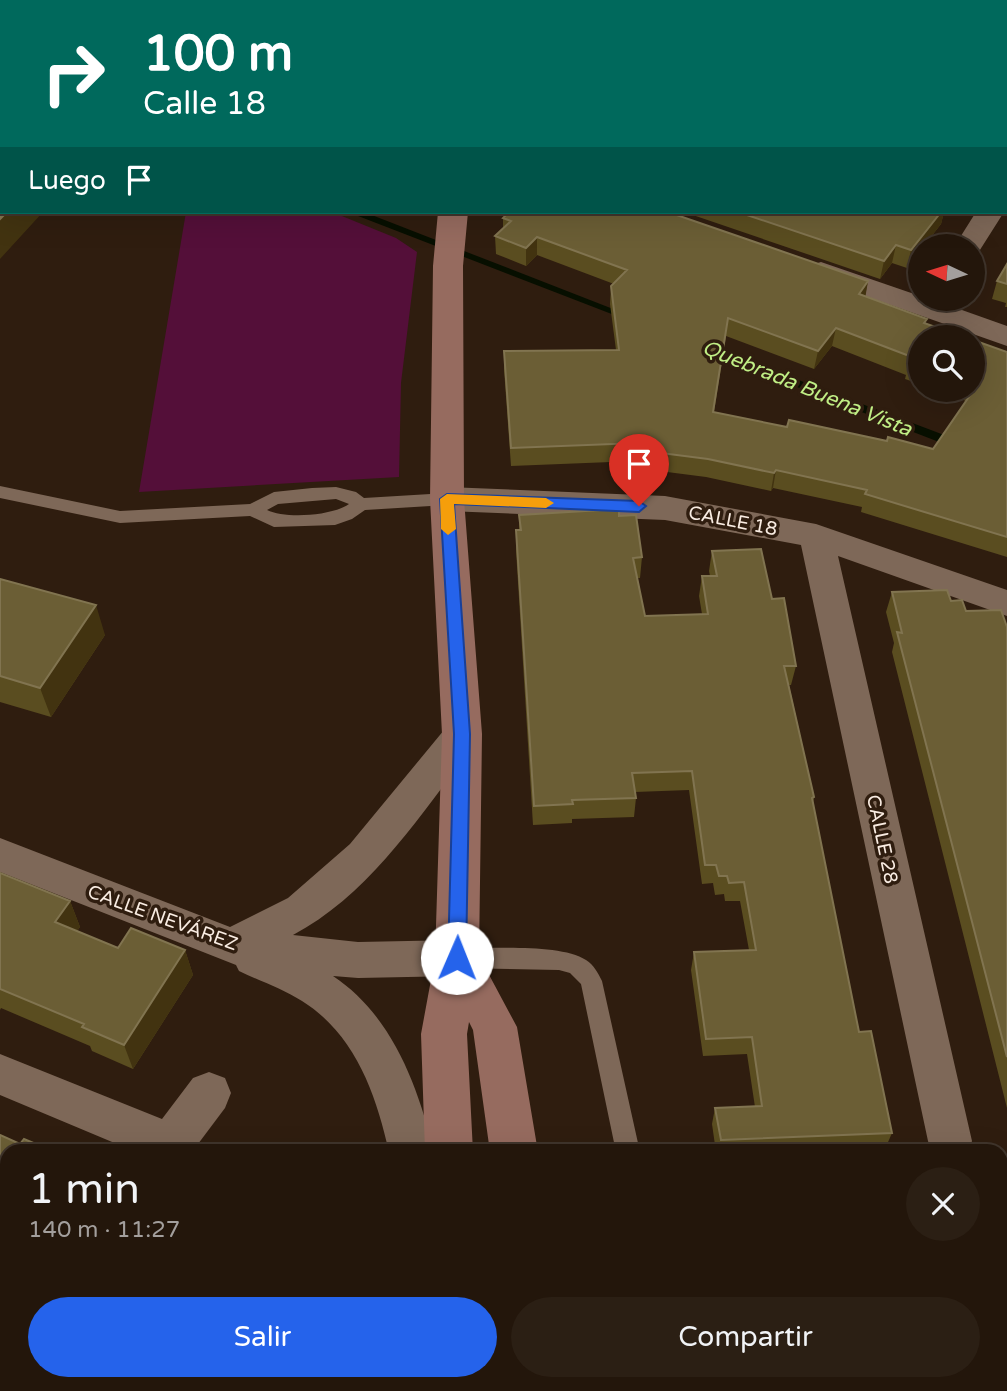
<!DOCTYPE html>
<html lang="es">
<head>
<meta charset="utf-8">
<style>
	body { margin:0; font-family:"Varela Round",sans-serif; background:#2b1f14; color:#f1f3f6; height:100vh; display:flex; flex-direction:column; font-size:26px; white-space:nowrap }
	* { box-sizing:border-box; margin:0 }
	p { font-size:23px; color:#a39f9d }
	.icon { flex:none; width:38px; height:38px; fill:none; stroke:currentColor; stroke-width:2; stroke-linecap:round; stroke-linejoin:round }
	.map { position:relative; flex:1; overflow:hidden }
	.details { position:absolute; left:0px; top:1144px; width:1008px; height:247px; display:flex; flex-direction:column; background:#23160b; border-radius:21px 21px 0 0; box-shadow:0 7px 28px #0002,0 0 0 2px #40352c }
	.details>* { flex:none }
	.hud { position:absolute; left:0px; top:0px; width:1008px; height:214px; box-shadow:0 7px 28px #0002,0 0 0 2px #40352c; background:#00695c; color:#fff; overflow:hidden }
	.needle { width:46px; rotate:274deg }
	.fabs { position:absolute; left:908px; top:234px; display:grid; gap:14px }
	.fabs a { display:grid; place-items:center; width:77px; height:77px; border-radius:50%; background:#23160b; box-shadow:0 7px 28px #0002,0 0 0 2px #40352c; font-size:35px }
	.pin { position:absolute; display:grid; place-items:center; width:60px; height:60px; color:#fff; margin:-72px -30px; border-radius:50% 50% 50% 0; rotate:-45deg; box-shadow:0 0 7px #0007 }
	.pin .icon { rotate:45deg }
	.me { position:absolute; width:77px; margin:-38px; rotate:1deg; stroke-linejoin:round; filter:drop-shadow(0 0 5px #0008) }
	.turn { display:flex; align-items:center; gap:24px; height:147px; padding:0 28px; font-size:32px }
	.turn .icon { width:91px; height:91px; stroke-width:2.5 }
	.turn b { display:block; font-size:49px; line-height:60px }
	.then { display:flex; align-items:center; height:66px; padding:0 28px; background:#0003; gap:14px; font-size:26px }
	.round { display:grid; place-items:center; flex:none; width:74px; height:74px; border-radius:37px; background:#2b1f14 }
	.summary { display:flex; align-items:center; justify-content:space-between; height:119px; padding:0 28px }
	h1 { font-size:42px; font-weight:600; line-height:52px }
	.action { display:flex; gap:14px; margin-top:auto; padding:14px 28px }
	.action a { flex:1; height:80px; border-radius:42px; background:#2563eb; color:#fff; font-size:28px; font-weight:600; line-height:80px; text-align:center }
	.action a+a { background:#2b1f14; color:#f1f3f6 }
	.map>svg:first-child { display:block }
</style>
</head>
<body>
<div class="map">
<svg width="1007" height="1391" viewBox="0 0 1007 1391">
	<rect width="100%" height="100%" fill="#2f1d0f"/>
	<path fill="#540f39" d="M186,212H332L396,238L417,252L401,383L399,477L139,492Z"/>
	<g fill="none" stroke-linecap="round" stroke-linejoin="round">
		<path fill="#070f00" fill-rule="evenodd" d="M0,97L2,98V104L0,103Z
			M352,212H364L631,316L626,319L622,318L353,214Z
			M708,346L960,441L961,444L956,448L952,447L704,351L703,349Z"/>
		<path fill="#7e6858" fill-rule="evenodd" d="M0,486L120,511L250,504L274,492L312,488L336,487L356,492L364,498L447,493L456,499L447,505L365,510L352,519L335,525L274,527L250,516L120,523L0,498ZM336,499L349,504C332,516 285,519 267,510L278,504Z
			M457,948C489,949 560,943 586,960C594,965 598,973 602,981L640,1152H616L581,984L570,973L559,970L457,968L449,965L446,958L449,951Z
			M1001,1185H1007V1209H1001Z"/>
		<path fill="#7e6858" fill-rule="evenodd" d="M10,0H35L9,2Z
			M495,0H519V2H495Z
			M754,0H778L753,2Z
			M0,12H2V26H0Z
			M1006,148H1007V165H1006Z
			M1007,177V194H1006V177Z
			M976,212H1004L978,253L973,254V247H954Z
			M821,262L920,296V299H931L1007,326V346L811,277L807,271L811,265Z
			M447,487L665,496L816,524L1007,590V616L838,556L972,1141L968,1152H932L928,1141L801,545L665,520L447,511L435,507L430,499L435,491Z
			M462,719L475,724L481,734L475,744C422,812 371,894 293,935L358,942L457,940L472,945L478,958L472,971L457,976L358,978L333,976C392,1015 418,1086 434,1152H389C376,1094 355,1034 302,1001C283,989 260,981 239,971L236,965L0,872V838L230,927L288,898L350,844L449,724Z
			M0,1054L162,1119L193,1078L209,1072L225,1078L231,1093L225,1108L192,1152H136L0,1095Z
			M0,1321L7,1324V1372L0,1369Z"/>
		<path fill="#966b5f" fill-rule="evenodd" d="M438,212H468L463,266L464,499L482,734L479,956L517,1027L538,1152H490L473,1030L469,1022L467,1034L473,1152H425L421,1034L435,958L442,734L430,499L433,266Z
			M430,1384H482L483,1391H431Z
			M524,1384H576L577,1391H525Z"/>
	</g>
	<path fill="#5a4d20" d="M2,35V81L0,80V37Z
		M684,212H944L941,224L923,247H920V250L907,268L892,263L880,279Z
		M503,218L868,281L865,296L927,319L920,338V384L905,379L906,375L832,346L814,369L726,336L714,412L787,427L887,441L933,449L966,401L936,390H973V340L1007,352V557L861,512L862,507L773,488L771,491L706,477L636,468V461L511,466L504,369V351L616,350L610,304L611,286L614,284L537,255L526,266L496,254L495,236L503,230Z
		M1007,264V307H1005L1006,303L992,299L997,281Z
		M519,515L619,516L642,557L640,578H637L645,616L702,614L699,596L702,576H710L709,571L712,551L772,599L796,666L791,685H789L814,797L813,803L859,1032L892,1133L885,1149L820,1152H716L712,1124L715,1108L755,1107L747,1054L703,1056L691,970L694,952L749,950L740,901H725L724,894L715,895L713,883L702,884L689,790L635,792L636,798L634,817L572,819V823L533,825L516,550V530H519Z
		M0,579L105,635L51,717L0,702Z
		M892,592L951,601L966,611L1007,627V1108L892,652L894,643L886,612Z
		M0,873L70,901L80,927L77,931L118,948L185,950L193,975L133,1069L92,1051L90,1046L1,1008L0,1010Z
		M0,1135L20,1144L55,1152H7V1256L0,1252Z
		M802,1384H1001L1007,1391H803Z"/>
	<path fill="#423310" d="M228,0H256L247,2H227Z
		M7,212H43L0,259V219Z
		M936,212H944L941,224L923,247H920V250L907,268L911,250Z
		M537,237V255L526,266V248Z
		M896,245L892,263L880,279L884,261Z
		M868,281L865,299L859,294Z
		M836,328L832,346L814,369L818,351Z
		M776,470L773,488L771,491L774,473Z
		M96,605L105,635L51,717L40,688Z
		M70,901L80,927L65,948L55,922Z
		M185,950L193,975L133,1069L124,1045Z"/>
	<path fill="#6b5e35" stroke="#817450" stroke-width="2" d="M33,0H228L227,2H32Z
		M354,0H411V2H355Z
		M551,0H729V2H550Z
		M807,0H986V2H807Z
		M2,35V62H0V37Z
		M0,146H2V212H7L0,219Z
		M509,212H668L868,281L859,294L927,319L924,323L967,338H920V365L909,361L912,357L836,328L818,351L728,318L713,412L787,427L789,420L887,441L888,437L933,449L977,385L973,384V340L1007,352V537L865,494L867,490L776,470L774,473L708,459L637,450L638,443L511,448L504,351L619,350L611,286L627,270L537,237L526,248L495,236L511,221L503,218Z
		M738,212H941L911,250L896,245L884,261Z
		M1007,264V284L997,281Z
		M619,509V516L636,515L642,557L633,558L645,616L708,614L702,576H717L712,551L761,549L772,599L784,598L796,666H784L814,797L812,798L859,1032L871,1031L892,1133L721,1140L715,1108L762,1106L752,1037L706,1039L694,952L756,950L744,882L729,883L727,876H719L716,865H705L692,771L632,773L636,798L572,800L573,804L534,806L516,530H521L519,515Z
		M0,579L96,605L40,688L0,676Z
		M947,590L951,601L962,600L966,611L1001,610L1007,627V1057L897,632L902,633L892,592Z
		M0,873L70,901L55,922L118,948L131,928L185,950L124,1045L82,1027L84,1024L0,989Z
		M0,1135L20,1144L24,1139L55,1152H7V1241L0,1238Z
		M1001,1293H1007V1391H815L814,1384H1001Z"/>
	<path fill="#2563eb" stroke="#184099" stroke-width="2" d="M447,494L639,501L646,506L639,512L454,504L470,734L466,958L464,964L457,966L451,964L448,958L454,734L440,499Z"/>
	<path fill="#f59e0b" d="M447,494L546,498L554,503L546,508L454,504L456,529L448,535L441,529L440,499Z"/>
	<g text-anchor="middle" stroke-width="7" stroke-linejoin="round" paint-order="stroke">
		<g font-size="19" fill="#f9ece2" stroke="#2f1d0f">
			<text transform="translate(733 520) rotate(11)" y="7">CALLE 18</text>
			<text transform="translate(883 839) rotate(78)" y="7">CALLE 28</text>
			<text transform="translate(163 917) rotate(20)" y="7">CALLE NEVÁREZ</text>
		</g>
		<g font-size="21" font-style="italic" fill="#c0ee85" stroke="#2f1d0f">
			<text transform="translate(807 388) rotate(22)" y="7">Quebrada Buena Vista</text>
		</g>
	</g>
</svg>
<div class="fabs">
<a><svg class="needle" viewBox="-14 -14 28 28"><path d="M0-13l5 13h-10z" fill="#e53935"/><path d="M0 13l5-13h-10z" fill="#a39f9d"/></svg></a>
<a><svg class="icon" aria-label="search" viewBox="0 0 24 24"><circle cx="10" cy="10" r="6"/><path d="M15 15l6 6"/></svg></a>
</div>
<div class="pin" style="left:639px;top:506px;background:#d93025"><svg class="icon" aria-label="arrive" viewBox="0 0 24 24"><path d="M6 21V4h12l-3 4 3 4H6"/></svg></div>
<svg class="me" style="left:457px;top:958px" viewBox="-20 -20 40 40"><circle r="19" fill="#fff"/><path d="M0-13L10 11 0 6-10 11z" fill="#2563eb"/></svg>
<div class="hud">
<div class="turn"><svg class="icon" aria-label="right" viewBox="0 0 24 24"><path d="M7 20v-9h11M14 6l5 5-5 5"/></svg><div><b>100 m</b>Calle 18</div></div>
<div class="then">Luego<svg class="icon" aria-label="arrive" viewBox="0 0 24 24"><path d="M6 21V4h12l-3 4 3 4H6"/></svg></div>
</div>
<section class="details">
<div class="summary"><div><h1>1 min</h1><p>140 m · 11:27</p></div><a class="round"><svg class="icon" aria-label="close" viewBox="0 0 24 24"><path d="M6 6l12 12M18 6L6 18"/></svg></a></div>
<div class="action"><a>Salir</a><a>Compartir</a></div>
</section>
</div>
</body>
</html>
